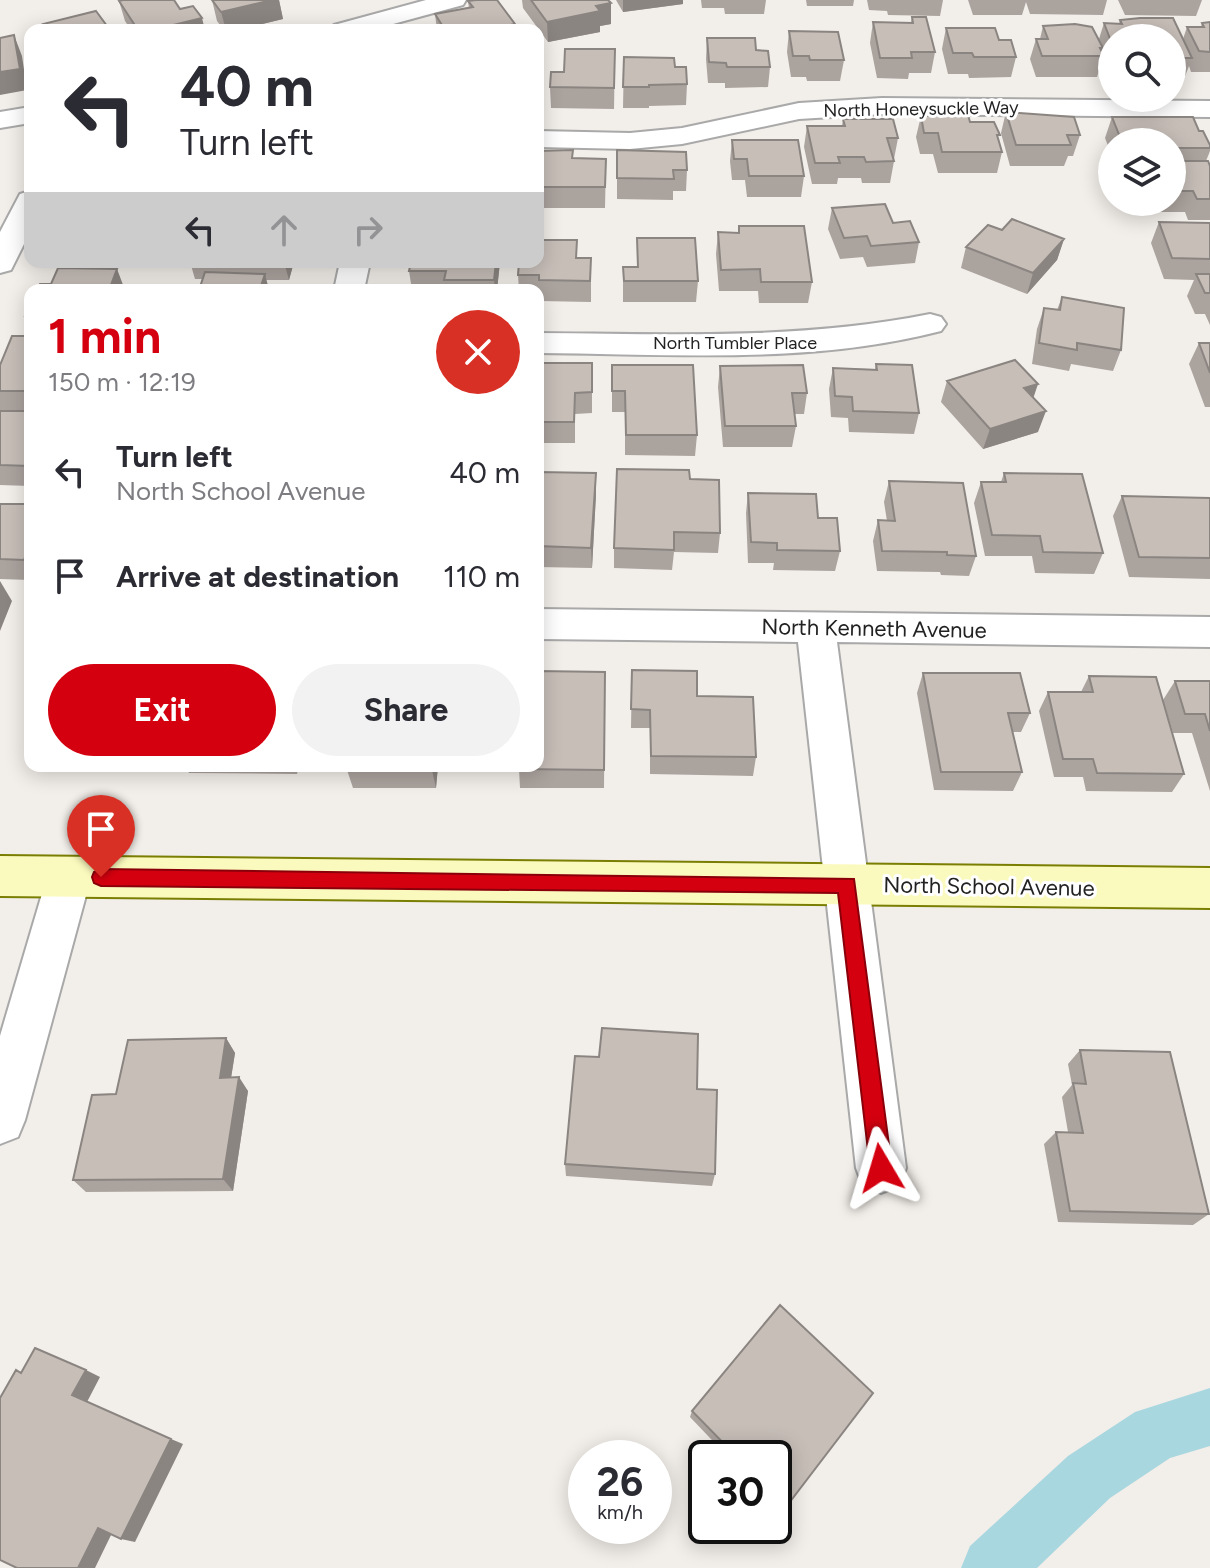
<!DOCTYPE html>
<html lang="en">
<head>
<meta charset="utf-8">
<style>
	body { margin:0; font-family:Figtree,sans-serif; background:#f2f2f3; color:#2b2b33; height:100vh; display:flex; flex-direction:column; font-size:30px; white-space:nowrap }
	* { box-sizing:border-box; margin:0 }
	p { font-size:26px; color:#7c7c81 }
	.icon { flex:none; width:44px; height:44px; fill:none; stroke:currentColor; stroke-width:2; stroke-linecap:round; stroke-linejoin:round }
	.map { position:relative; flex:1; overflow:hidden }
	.drawer { position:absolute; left:24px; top:284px; width:520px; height:488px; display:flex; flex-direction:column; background:#fff; border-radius:16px; box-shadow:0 4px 20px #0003 }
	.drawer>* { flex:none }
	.guide { position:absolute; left:24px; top:24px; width:520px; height:244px; border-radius:16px; box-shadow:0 4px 20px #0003; background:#fff; color:#2b2b33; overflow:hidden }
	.controls { position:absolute; left:1098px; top:24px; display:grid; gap:16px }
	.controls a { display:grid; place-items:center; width:88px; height:88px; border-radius:50%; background:#fff; box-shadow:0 4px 20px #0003; font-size:40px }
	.speed { position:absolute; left:568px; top:1440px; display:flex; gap:16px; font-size:40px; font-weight:700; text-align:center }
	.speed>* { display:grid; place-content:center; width:104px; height:104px; border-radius:50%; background:#fff; box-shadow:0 4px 20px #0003; line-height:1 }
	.speed small { font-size:20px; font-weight:400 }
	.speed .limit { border:4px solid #111; border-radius:12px; background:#fff; color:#111 }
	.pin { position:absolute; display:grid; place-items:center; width:68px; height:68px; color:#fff; margin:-82px -34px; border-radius:50% 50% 50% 0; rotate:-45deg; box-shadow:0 0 8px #0007 }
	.pin .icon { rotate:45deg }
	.me { position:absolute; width:88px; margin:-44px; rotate:353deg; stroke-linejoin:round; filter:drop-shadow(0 0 6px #0008) }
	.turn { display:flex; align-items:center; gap:28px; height:168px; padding:0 24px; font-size:36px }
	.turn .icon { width:104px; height:104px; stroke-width:2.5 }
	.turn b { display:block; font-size:56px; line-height:68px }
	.lanes { display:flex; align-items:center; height:76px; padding:0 24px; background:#0003; justify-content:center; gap:40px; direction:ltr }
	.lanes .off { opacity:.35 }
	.round { display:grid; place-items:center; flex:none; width:84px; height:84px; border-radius:42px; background:#f2f2f3 }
	.headline { display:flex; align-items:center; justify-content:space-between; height:136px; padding:0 24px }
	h1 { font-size:48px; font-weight:700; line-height:60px; color:#d4000f }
	.action { display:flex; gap:16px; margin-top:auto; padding:16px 24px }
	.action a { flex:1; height:92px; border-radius:48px; background:#d4000f; color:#fff; font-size:32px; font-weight:700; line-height:92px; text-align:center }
	.action a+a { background:#f2f2f3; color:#2b2b33 }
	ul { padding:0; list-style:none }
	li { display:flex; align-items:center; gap:24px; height:104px; padding:0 24px }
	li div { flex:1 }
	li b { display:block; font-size:30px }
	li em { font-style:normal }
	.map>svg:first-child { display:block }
</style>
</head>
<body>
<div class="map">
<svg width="1210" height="1568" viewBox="0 0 1210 1568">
	<rect width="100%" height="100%" fill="#f2eee9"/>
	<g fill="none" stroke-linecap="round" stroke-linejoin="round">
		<path fill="#a9d7e0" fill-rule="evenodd" d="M1210,1388V1446L1170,1458L1110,1498L1037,1568H961L970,1546L1068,1456L1135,1412Z"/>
		<defs>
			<path id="street" d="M426,0H466L463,5L371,30H330L334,25Z
				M882,98L1210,101V117L882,114L799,119L682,144L630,149L538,147V131L630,133L682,128L799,103Z
				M30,107V123L0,128V112Z
				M30,191V232L11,270L0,273V232L20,194Z
				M340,262H370L364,290H334Z
				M930,314L941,317L946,324L941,331C810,365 672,354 538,353V333C670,334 800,340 930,314Z
				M538,609L1210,617V647L837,642L906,1168L899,1186L881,1193L863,1186L856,1168L798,642L538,639Z
				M69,858L85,863L91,877L25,1120L18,1137L0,1144V1036L47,877L53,863Z"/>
			<path id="secondary" d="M0,856L1210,868V908L0,896Z"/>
		</defs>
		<use href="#street" stroke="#a9a9a9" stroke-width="4"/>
		<use href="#secondary" stroke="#7a7e03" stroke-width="4"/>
		<use href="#street" fill="#fff" fill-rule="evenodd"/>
		<use href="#secondary" fill="#fbfabe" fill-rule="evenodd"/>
	</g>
	<path fill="#aba39e" d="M212,0H279L283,19L238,30H224L217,21Z
		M522,0H608L611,3V24L600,26V32L548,42L523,8Z
		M616,0H683V4L623,12Z
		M701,0H766L764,14H725L724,8H702Z
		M806,0H854L853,6H807Z
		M867,0H943L940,16L888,15L887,11L869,10Z
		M968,0H1107L1103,15L1030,14L1026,2L1022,15H973Z
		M1118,0H1202L1196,16L1125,15Z
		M119,1L180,9L205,30H131L125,21Z
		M468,1L515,30H437L435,14L469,8Z
		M912,17L935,52L931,73H909L908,79L877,78L870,43L873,22L911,23Z
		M1120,20L1183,39L1187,27H1201L1202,23L1210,22V72H1191L1189,66L1184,79H1172V38H1112V70H1108L1103,58L1097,77H1036L1030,59L1036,39H1040L1043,26L1099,39L1104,23L1119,24Z
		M946,28L999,40L1016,57L1011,77L969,78L968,74H948L942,49Z
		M789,31L844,60L840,81H807L806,77H791L787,52Z
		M707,38L756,50L770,67L768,87L725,88V83H708L706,59Z
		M615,49L614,109L551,108L550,87L564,72Z
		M624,57L675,67L687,84L686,105L649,106V108H623Z
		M1006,112L1080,135L1073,156H1068L1064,166H1010L1001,133Z
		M921,116L999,140L1002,152L997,173H938L933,154H920L916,137Z
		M1112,117L1199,131L1210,145V151L1206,161L1210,166V220H1188L1185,212H1157L1154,202H1172V142H1112V156L1105,138Z
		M843,119L898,138L894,159H893L894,161L890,183H862L861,178H838L837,184H812L804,147L807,126H842Z
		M732,140L804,176L801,197H747L745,180H732L730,161Z
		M617,150L687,170L686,191H673V200L617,199Z
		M538,151L573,158L606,159L605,208H538Z
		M832,208L893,223L919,242L915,263L867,267L863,257L840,259L828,229Z
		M1159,222L1210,223V325L1205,314H1195L1187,296L1194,280L1164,279L1151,243Z
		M739,226L812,282L808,303H759L758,291H719L716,254L718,232L738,233Z
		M637,238L698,281L696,302H623V267H637Z
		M1064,239L1057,260L1027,294L961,268L966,247Z
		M577,240V258L591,280V302L540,301V296H538V290H519L518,275Z
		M56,262H148L147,266L97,265L96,268L125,290L51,284L58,268Z
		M190,262H294L289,280H266L269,289L275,290H199L203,279H195Z
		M500,262L497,290H412L409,271Z
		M1062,297L1121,350L1113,371L1071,364L1069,371L1032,364L1037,329L1044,308L1057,310Z
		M30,306V328L25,316Z
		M30,336V486L0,485V365Z
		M1199,343H1210V407H1205L1189,364Z
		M538,363H592V413L575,414V443H538Z
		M876,364L919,413L914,434L849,432L848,418L831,417L829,389L833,368L875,369Z
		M612,365L697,435L695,456L625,455V412H612Z
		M720,366L807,393L804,414H794L796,426L792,447H723L718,387Z
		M947,381L1033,397L1038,432L983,449L941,402Z
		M538,472L596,473V494L592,568L538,567Z
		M1004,473L1103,553L1094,574L1035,573L1032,556H985L974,503L981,482H1001Z
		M690,479L720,533L718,553L674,552L672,570L614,568V548Z
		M889,481L976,556L969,576L941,575L940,572L877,571L873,541L878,520L887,521L884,502Z
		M748,493L818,518L840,551L835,571L773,570L774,563H748L746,513Z
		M1122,496L1210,498V579L1129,577L1113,516Z
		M0,504H30V580L0,579Z
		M632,670L697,696L756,757L753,776L650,774V728H631Z
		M605,672L604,788H520L519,769Z
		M923,673L1030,713L1021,732H1013L1022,772L1013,791L934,790L917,693Z
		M1089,676L1184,774L1172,792L1086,791L1083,777H1054L1039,711L1048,692H1081Z
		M1175,681H1210V791L1192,733H1173L1163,700Z
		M186,766H299L297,774L189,773Z
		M348,766H438L436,788H353L347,770Z
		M226,1038L235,1053L231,1077L248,1091L233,1191L86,1192L73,1180L116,1094Z
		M1080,1050L1209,1214L1193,1225L1058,1222L1044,1144L1056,1132H1068L1062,1097L1072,1085L1068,1064Z
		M565,1164L715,1174L712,1186L566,1176Z
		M780,1305L873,1393L786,1507L780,1511L774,1505V1458H729L690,1417L692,1411Z"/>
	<path fill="#8b8581" d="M272,0H279L283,19L238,30H226L221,12Z
		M623,0H683V4L623,12Z
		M611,3V24L600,26V32L548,42L547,22L596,6Z
		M202,18L205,30H153Z
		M515,24V30H485Z
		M14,35L22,56L27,90L0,95V72Z
		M1064,239L1057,260L1027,294L1033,273Z
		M89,262H96L97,265L94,274Z
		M284,262H294L289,280Z
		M496,262H500L497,290H495L494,280Z
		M117,269L125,290H109Z
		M265,274L269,290H260Z
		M1038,384L1031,405L1024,388Z
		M1046,411L1038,432L983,449L990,429Z
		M596,473V494L592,568L591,548Z
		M30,544V571L24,560Z
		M0,581L12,601L0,631Z
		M433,766H438L436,788L432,770Z
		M226,1038L235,1053L229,1091L220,1078Z
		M239,1077L248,1091L233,1191L223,1179Z
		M86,1370L100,1377L87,1402L72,1395Z
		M171,1439L183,1444L135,1542L121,1539Z
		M98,1528L113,1531L95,1568H78Z"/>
	<path fill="#c7beb8" stroke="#8b8581" stroke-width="2" d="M123,0H174L180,9L193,6L202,18L153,30H138L119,1Z
		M212,0H272L221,12Z
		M476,0H497L515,24L485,30H445L435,14L473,7L468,1Z
		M531,0H608L611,3L596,6L600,11L547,22Z
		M96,11L110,30H36L46,28L43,24Z
		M912,17H926L935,52H911L912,58H880L873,22L913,23Z
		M1140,18H1173L1192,58H1172V38H1112V44L1104,23L1122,24L1120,20Z
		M1210,22V52L1199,51L1187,27H1204L1202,23Z
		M1075,24L1092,27L1103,48H1100L1104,56H1042L1036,39H1048L1043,26Z
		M946,28H995L999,40H1011L1016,57H974L972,53H953Z
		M789,31L838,32L844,60H810L809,56H793Z
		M14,35L20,69L0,72V38Z
		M707,38H755L756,50L768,51L770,67H727L726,63L709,62Z
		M565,49H615L614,88L550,87L551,72H564Z
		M624,57L674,58L675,67H686L687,84L649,85V87H623Z
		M1006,112L1074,117L1080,135H1067L1071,145H1016Z
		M968,115L970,122H994L1000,135H997L1002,152H942L938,133H924L921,116Z
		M1112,117H1193L1199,131H1203L1210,145V148H1172V142H1122Z
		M843,119H893L898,138H887L894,161L866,162L864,157H838L840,163H815L807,126H845Z
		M732,140H798L804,176H749L747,159H734Z
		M573,150L572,158L606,159L605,187H538V151Z
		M617,150L686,152L687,170H673L674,179L617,178Z
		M1172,161H1208L1210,166V199H1197L1193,191H1172Z
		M885,204L893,223L910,221L919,242L871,246L867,236L844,238L832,208Z
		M1012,219L1064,239L1033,273L966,247L988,225L1002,230Z
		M1159,222L1210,223V259L1172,258Z
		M739,226H804L812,282H761L760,269L721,270L718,232L739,233Z
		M637,238H695L698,281H624L623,267H638Z
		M538,240H577L576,258H591L590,281L539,280V275H518L519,262H538Z
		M411,262H496L494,280H444L446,271H409Z
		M58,268L117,269L109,290H37L40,284H51Z
		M205,272L265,274L260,289H275L199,290Z
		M1196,274H1210V293H1205Z
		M1062,297L1124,308L1121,350L1077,343V350L1039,343L1044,308L1060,310Z
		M30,306V317L25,316Z
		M12,336H30V391H0V365Z
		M1199,343H1210V373Z
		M1015,360L1038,384L1024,388L1046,411L990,429L947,381Z
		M538,363H592V392L575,393L574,422H538Z
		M876,364L912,365L919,413L853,411L852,397L835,396L833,368L877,370Z
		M612,365H693L697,435H626L625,391H612Z
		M803,365L807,393H792L796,426H725L720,366Z
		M0,411H30V466L0,465Z
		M617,469L689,470L690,479L719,480L720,533L674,532V550L614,548Z
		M538,472L596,473L591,548L538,546Z
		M1004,473L1082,474L1103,553L1043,552L1040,536L992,535L981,482H1006Z
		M889,481L963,483L976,556L947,555V552L882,551L878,520L895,521Z
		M748,493L816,494L818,518H837L840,551L777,550V543L751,542Z
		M1122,496L1210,498V558L1139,557Z
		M0,504H30V544L24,560L0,559Z
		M632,670L697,671V696L753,697L756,757L651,756L650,710L631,709Z
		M538,671L605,672L604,770L519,769V766H538Z
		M923,673H1020L1030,713H1008L1022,772H941Z
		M1089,676L1156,677L1184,774L1097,773L1093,759H1063L1048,692H1093Z
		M1175,681H1210V731L1205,714H1185Z
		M348,766H433L432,770H347Z
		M602,1028L698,1034L697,1089L717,1090L715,1174L565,1164L575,1056L599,1057Z
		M226,1038L220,1078L239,1077L223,1179L73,1180L92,1095L116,1094L128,1040Z
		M1080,1050L1170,1052L1209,1214L1070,1211L1056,1132L1083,1133L1073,1083L1086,1084Z
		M780,1305L873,1393L786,1507L774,1495V1458H738L692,1411Z
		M35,1348L86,1370L72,1395L171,1439L121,1539L98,1528L78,1568H17L0,1560V1398L16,1370L21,1373Z"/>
	<path fill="#d4000f" stroke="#8a000a" stroke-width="2" d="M101,869L854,879L892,1168L889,1175L881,1179L873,1175L870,1168L838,893L101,886L94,883L92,877L94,872Z"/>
	<g text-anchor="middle" stroke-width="6" stroke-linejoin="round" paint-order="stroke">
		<g font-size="18" fill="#222" stroke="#fff">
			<text transform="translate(921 109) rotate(-1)" y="6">North Honeysuckle Way</text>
			<text x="735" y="349">North Tumbler Place</text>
		</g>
		<g font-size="22" fill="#222" stroke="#fff">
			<text transform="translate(874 628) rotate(1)" y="8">North Kenneth Avenue</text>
			<text transform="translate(989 886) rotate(1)" y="8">North School Avenue</text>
		</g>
	</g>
</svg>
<div class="controls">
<a><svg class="icon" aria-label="search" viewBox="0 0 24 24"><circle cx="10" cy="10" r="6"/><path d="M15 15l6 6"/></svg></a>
<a><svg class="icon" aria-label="layers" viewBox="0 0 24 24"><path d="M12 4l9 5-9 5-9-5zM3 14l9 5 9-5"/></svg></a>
</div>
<div class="speed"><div>26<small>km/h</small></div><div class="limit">30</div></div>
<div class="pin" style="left:101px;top:877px;background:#d93025"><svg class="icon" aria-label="arrive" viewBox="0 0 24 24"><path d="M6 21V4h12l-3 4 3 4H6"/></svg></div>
<svg class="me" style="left:881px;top:1168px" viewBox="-20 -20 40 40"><path d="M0-17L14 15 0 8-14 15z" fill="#d4000f" stroke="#fff" stroke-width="4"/></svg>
<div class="guide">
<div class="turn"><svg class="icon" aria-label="left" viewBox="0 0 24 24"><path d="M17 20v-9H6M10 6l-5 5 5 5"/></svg><div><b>40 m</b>Turn left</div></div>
<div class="lanes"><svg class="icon" aria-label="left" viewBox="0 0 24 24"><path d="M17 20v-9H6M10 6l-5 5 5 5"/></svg><svg class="icon off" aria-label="ahead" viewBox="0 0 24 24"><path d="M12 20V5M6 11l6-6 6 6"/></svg><svg class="icon off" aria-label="right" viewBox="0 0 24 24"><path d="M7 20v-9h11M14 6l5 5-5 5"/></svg></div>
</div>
<section class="drawer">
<div class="headline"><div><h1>1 min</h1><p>150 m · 12:19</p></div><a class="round" style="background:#d93025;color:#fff"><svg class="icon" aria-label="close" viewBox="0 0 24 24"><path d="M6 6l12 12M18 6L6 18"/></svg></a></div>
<ul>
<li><svg class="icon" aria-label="left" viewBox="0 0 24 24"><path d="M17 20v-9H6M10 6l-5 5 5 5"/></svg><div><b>Turn left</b><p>North School Avenue</p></div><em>40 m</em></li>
<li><svg class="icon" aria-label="arrive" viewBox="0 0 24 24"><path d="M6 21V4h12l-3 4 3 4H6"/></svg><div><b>Arrive at destination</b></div><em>110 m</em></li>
</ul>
<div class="action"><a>Exit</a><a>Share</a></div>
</section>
</div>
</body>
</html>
